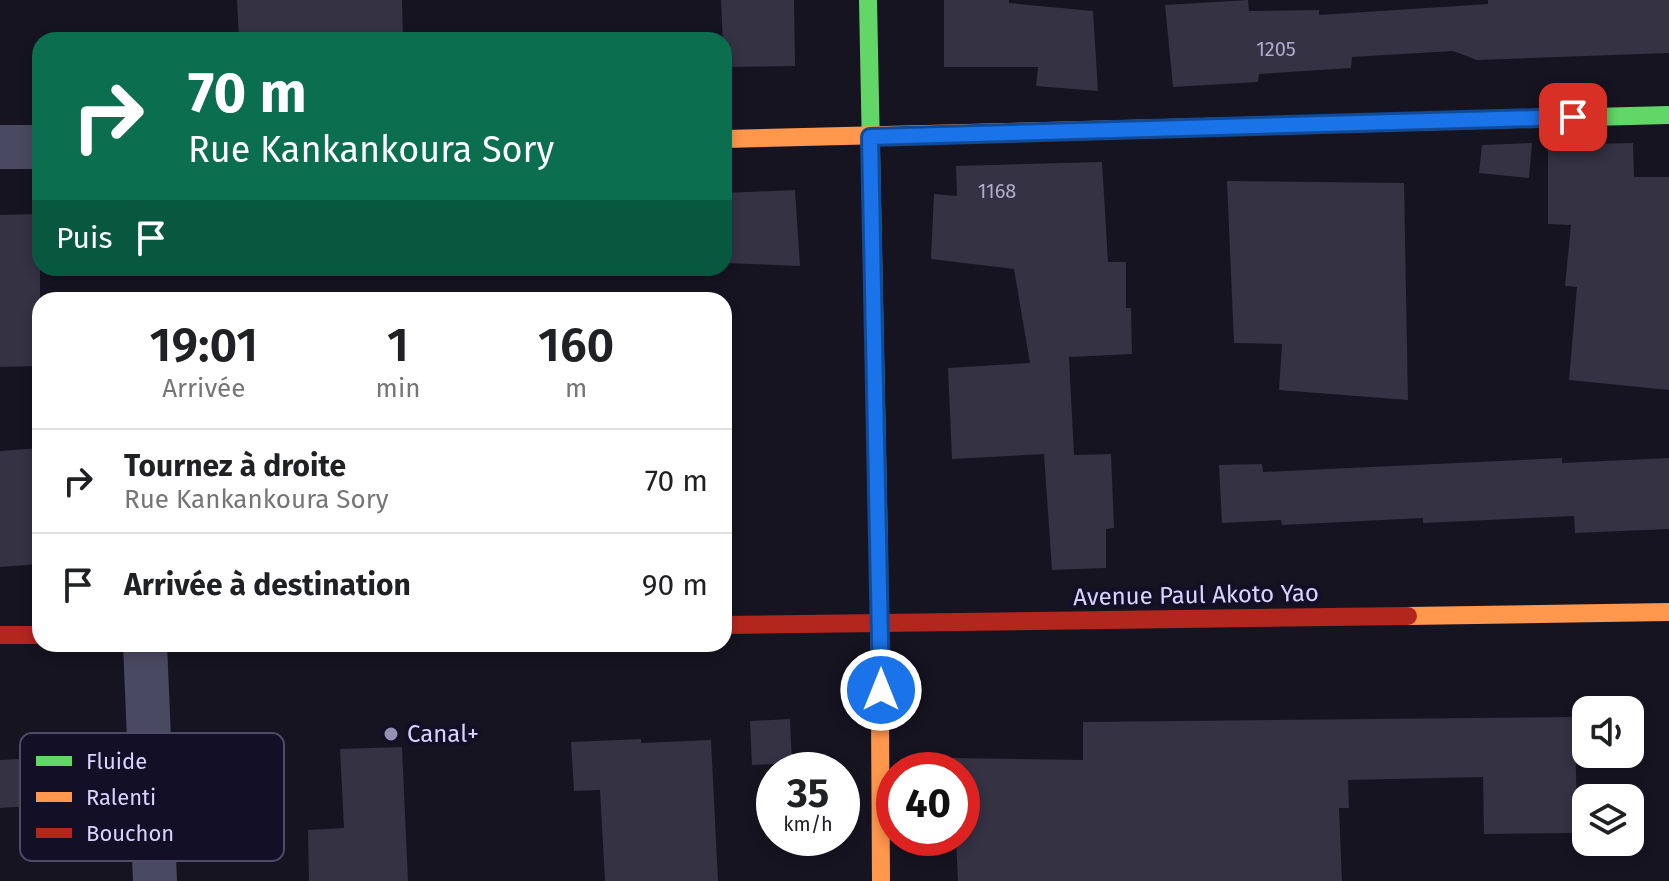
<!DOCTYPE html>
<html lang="fr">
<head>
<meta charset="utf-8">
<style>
	body { margin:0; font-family:"Fira Sans",sans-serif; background:#f2f2f2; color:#202124; height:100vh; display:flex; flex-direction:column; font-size:30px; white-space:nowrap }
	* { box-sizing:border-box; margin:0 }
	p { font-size:26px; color:#757577 }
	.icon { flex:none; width:44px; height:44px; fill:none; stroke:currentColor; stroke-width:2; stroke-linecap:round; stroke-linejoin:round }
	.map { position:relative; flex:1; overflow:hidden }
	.panel { position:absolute; left:32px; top:292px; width:700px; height:360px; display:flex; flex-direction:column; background:#fff; border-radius:24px; box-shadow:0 4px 12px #0003 }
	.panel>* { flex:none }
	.top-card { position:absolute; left:32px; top:32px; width:700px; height:244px; border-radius:24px; box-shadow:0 4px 12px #0003; background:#0b6e4f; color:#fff; overflow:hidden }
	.controls { position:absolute; left:1572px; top:696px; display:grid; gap:16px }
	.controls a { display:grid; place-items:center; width:72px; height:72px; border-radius:16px; background:#fff; box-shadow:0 4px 12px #0003; font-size:40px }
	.speed { position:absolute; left:756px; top:752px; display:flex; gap:16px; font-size:40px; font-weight:700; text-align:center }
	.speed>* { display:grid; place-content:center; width:104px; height:104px; border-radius:50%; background:#fff; box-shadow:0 4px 12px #0003; line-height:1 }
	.speed small { font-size:20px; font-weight:400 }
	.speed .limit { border:12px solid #d22; background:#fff; color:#111 }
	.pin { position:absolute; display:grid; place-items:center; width:68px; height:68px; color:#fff; margin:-34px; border-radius:16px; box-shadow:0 4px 12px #0006 }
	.me { position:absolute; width:88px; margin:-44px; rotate:0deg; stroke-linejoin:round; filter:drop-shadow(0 0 6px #0008) }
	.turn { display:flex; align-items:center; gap:28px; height:168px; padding:0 24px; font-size:36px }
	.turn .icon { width:104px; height:104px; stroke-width:2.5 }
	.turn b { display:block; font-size:56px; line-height:68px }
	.then { display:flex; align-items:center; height:76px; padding:0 24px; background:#0003; gap:16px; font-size:30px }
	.eta { display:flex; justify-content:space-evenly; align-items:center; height:136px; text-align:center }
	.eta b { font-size:48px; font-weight:600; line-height:56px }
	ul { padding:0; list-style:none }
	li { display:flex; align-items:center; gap:24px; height:104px; padding:0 24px; border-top:2px solid #e0e0e0 }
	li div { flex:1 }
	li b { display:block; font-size:30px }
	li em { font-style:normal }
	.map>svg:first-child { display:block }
</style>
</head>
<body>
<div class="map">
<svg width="1669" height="881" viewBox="0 0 1669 881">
	<rect width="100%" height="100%" fill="#161421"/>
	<path fill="#343243" d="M237,0H402L403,40H239Z
		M721,0H794L795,66L724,67Z
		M944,0H1009V3L1093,11L1098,91L1036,86L1038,67H944Z
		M1248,0L1249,11L1319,10V15L1488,4V0H1669V53L1477,60L1453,51L1352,57L1351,68L1259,74L1258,82L1173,87L1165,5Z
		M1532,143L1529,178L1479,173L1482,145Z
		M1633,143L1634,177H1669V390L1569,380L1577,287L1565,286L1571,225L1548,224V145Z
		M1102,162L1108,262H1126V308H1131L1132,354L1069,357L1074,455L1111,454L1114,528L1106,529V568L1052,570L1044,454L952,459L948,368L1030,363L1014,269L931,259L934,194L957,196L956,166Z
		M1227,181L1404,183L1408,400L1279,390L1282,344L1234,343Z
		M795,190L800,266L724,263V193Z
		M40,214V366L0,367V215Z
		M40,448V564L0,567V451Z
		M1562,458V463L1669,458V529L1575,533L1574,516L1423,523V518L1282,525L1281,520L1222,523L1219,465L1262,464L1263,472Z
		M1575,717L1577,833L1484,834L1483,777L1348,780L1349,808H1339L1342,881H958L956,838H962V770H954L953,758L1083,760V722Z
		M790,719L792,763L752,765L750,721Z
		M641,739V743L711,740L718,881H605L600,790L574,791L571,742Z
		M402,747L408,881H309L308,830L344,828L340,749Z
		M58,757V765L125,764L127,800L0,808V760Z"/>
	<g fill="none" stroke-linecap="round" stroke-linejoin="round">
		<path stroke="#4a4962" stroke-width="44" d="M0,147H40
			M145,644L155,881"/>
		<path stroke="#63d668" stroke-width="18" d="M868,0L879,552
			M1287,125L1669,115"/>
		<path stroke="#ff974d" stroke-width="18" d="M724,139L1287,125
			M879,552L881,881
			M1408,616L1669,612"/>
		<path stroke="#b3261e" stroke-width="18" d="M724,625L1408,616
			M0,635H40"/>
	</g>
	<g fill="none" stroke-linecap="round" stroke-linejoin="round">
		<defs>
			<path id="route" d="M881,690L870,137L1573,117"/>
		</defs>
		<use href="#route" stroke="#114b97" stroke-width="20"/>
		<use href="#route" stroke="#1a73e8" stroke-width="14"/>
	</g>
	<circle fill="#9591b1" stroke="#130f26" stroke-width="3" cx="391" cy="734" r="8"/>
	<g text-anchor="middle" stroke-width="8" stroke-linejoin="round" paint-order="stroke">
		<g font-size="20" fill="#b0acd0">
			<text x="1276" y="56">1205</text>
			<text x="997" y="198">1168</text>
		</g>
		<g font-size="24" fill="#d9d4ff" stroke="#130f26">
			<text transform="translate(1196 595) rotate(-1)" y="8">Avenue Paul Akoto Yao</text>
		</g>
		<g font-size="24" fill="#d9d4ff" stroke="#130f26" text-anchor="start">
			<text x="407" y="742">Canal+</text>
		</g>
	</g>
	<rect x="20" y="733" width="264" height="128" rx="12" fill="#130f26" stroke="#4e4a67" stroke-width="2"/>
	<rect x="36" y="756" width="36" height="10" fill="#63d668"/>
	<rect x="36" y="792" width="36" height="10" fill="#ff974d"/>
	<rect x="36" y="828" width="36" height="10" fill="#b3261e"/>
	<g font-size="22" fill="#d9d4ff">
		<text x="86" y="769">Fluide</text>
		<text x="86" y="805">Ralenti</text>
		<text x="86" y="841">Bouchon</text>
	</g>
</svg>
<div class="controls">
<a><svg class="icon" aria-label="sound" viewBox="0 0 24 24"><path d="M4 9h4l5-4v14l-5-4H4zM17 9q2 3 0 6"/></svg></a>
<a><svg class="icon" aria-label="layers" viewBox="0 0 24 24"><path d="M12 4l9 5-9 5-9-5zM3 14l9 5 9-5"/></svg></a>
</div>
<div class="speed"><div>35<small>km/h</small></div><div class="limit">40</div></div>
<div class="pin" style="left:1573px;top:117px;background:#d93025"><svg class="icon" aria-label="arrive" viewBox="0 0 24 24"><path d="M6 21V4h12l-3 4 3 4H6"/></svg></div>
<svg class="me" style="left:881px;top:690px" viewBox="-20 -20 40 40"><circle r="17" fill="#1a73e8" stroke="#fff" stroke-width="3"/><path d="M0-11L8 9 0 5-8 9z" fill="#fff"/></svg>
<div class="top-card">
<div class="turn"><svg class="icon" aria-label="right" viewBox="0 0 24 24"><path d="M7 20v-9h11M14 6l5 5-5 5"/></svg><div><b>70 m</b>Rue Kankankoura Sory</div></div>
<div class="then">Puis<svg class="icon" aria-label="arrive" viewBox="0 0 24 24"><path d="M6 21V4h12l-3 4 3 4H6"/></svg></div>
</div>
<section class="panel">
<div class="eta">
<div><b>19:01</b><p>Arrivée</p></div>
<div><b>1</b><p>min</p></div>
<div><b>160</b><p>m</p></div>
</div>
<ul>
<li><svg class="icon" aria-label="right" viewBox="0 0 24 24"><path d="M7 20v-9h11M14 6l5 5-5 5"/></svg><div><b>Tournez à droite</b><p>Rue Kankankoura Sory</p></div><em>70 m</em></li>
<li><svg class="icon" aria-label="arrive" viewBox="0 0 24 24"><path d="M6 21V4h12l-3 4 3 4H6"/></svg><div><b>Arrivée à destination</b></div><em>90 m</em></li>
</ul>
</section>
</div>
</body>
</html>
